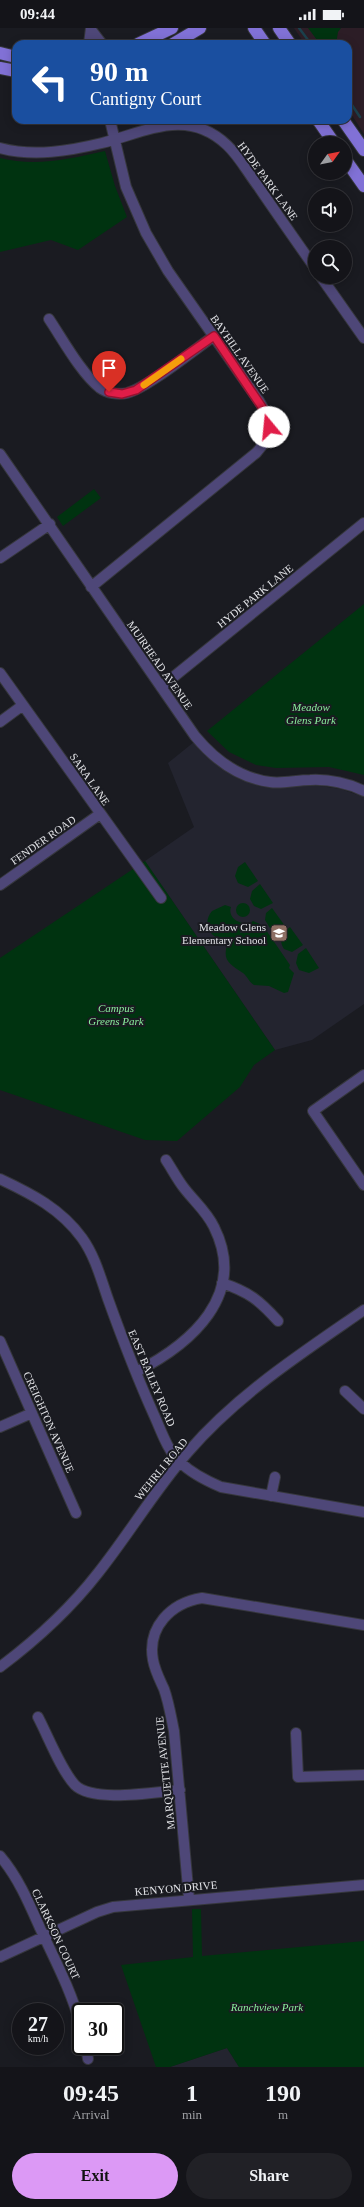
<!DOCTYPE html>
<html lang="en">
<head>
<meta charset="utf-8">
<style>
	body { margin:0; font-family:"Times New Roman",serif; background:#212126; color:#f1f3f6; height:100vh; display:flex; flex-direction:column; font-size:15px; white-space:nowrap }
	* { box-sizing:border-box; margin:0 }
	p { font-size:13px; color:#9d9ea2 }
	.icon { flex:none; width:22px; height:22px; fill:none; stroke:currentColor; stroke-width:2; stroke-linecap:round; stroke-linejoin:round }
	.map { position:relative; height:2039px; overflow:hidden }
	.side { display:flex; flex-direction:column; background:#141419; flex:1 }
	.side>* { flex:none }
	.banner { position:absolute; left:12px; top:12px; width:340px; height:84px; border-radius:12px; box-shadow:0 2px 10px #0003,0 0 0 1px #333338; background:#1a4fa0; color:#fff; overflow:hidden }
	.needle { width:26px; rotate:57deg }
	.tools { position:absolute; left:308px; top:108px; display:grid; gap:8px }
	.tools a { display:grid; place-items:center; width:44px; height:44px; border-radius:50%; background:#141419; box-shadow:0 2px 10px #0003,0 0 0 1px #333338; font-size:20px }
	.speed { position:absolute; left:12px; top:1975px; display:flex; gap:8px; font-size:20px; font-weight:700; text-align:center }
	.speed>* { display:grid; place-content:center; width:52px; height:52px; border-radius:50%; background:#141419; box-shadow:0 2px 10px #0003,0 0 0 1px #333338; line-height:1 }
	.speed small { font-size:10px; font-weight:400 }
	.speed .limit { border:2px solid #111; border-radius:6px; background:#fff; color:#111 }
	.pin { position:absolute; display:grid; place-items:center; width:34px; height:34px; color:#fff; margin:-41px -17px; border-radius:50% 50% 50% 0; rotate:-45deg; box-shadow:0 0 4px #0007 }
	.pin .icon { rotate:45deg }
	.me { position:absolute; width:44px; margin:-22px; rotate:343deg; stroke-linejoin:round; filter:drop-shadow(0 0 3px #0008) }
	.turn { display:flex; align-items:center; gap:14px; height:84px; padding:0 12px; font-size:18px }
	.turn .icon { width:52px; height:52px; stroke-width:2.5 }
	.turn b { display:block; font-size:28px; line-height:34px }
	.eta { display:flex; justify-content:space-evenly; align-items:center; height:68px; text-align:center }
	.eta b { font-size:24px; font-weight:600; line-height:28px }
	.action { display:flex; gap:8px; margin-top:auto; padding:8px 12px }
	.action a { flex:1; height:46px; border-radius:24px; background:#dc99f5; color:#111; font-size:16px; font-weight:600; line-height:46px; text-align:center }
	.action a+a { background:#212126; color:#f1f3f6 }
	.status { display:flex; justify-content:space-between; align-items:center; height:28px; padding:0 20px; background:#141419; direction:ltr }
	.status svg { height:11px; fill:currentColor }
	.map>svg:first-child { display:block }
</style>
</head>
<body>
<div class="status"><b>09:44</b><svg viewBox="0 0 49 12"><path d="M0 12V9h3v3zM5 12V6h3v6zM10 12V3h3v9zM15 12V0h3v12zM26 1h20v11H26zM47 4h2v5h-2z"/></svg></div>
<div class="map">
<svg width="364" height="2039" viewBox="0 0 364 2039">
	<rect width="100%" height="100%" fill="#1a1b21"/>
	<path fill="#2c1d26" d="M294,0H364V106L348,81V16H305Z"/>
	<path fill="#23242f" d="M194,714L215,734L239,750L271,759L313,757L341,761L364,769V976L312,1012L275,1022L145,833L194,799L168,735Z
		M227,2020L239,2039H170Z"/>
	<path fill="#003310" d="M308,0H341L338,4L336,16H320Z
		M105,123L115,158L127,189L78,222L51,212L0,224V130C36,139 69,131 105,123Z
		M94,461L101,470L63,498L57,489Z
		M364,576V747L329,739L276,740L256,737L229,724L207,703Z
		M145,833L275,1022L254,1037L240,1059L177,1113L145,1112L0,1062V930Z
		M245,834L258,853L248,859L238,855L235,848L238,839Z
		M260,856L273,875L261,881L254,878L250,871L252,863Z
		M236 882a7 7 0 1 1 14 0a7 7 0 1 1-14 0Z
		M225,877L231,879C228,887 235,894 243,895L240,905L246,904L245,899L253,893L260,896V903L266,902L290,937L289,940L294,945L288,964L284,965L269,958L254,957C249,954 247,948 243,945C228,935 221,932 229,912C213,913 200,898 212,883Z
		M272,880L285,898L277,902L270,900L265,892L266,885Z
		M290,899L303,917L292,924L284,921C278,911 282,905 290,899Z
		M306,920L319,940L309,945L299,942L296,935L298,926Z
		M192,1881H201L202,1928L364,1913V2039H239L227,2020L170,2039H156L121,1937L193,1929Z"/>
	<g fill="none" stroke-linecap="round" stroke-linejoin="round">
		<path stroke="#1b404c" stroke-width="2.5" d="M299,0L311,16
			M348,71L360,89"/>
		<defs>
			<path id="minor" d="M92,3L102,16
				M89,16L91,0
				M0,120C34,129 69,123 102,115C146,104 187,79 227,117C239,128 248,145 258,158C277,186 296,213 315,240
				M321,249L364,310
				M49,291C63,312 81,345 100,360C107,365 118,367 127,365C147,360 194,322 214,308
				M269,403L282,404
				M0,426L195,708C214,731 239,750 270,754C282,756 297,752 310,752C329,751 347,755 364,763
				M0,530L50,496
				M91,559L256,425C274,406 272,394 259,373L168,243L146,205L126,159L110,92
				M0,645L161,870
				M161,659L364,495
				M0,694L23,677
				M0,857L100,786
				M364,1047L313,1083L364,1157
				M0,1151C32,1166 61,1181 82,1210C95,1228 101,1251 108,1271C122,1310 137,1349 154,1387C161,1402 167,1422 180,1434C191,1445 207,1453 221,1459L364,1484
				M222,1255C249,1264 259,1272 278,1293
				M0,1313L76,1485
				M136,1344C191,1316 248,1267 214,1199C207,1184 194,1173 184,1160C177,1151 172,1141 166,1132
				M345,1363L364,1381
				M0,1399L32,1385
				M271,1468L275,1449
				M0,1639C36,1612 70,1581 98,1545C129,1506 155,1462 188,1424C238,1366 302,1325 364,1282
				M38,1689C48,1708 61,1742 75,1757C93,1775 154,1764 180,1762
				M296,1705L298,1749L364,1747
				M0,1828C18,1849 29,1875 40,1900C55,1932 72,1964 81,1999
				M189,1871L174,1703C171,1689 169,1675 164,1661C160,1652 155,1643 153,1632C147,1599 171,1575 202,1570L364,1597
				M0,1929L97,1884L113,1879L364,1857
				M86,2018L88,2031"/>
			<path id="major" d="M254,0L265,16
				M279,0L290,16
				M138,16L172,0
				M173,16L200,0
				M0,25L16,29
				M0,40L16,43
				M318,92L334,115
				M343,92L364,122
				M345,131L364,158"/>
		</defs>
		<use href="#minor" stroke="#36373d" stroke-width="12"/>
		<use href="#major" stroke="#36373d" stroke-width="14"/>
		<use href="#minor" stroke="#4e4778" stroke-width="10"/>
		<use href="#major" stroke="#8171d6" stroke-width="12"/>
	</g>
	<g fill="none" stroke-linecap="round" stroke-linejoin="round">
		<defs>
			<path id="route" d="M109,364L122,366L136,362L214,308L266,385L269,399"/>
		</defs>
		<use href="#route" stroke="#92132f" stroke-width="10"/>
		<use href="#route" stroke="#e11d48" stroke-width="7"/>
		<path stroke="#f59e0b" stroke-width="7" d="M144,357L181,331"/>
	</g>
	<defs>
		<symbol id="school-square" viewBox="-11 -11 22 22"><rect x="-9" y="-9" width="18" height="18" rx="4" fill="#8d6e63" stroke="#1a1b21"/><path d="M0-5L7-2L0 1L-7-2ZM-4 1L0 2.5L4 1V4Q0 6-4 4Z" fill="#fff"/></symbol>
	</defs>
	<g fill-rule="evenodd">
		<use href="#school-square" x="269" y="895" width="20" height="20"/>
	</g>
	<g text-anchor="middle" stroke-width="4" stroke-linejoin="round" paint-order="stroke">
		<g font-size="11" fill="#e2e3e7" stroke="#1a1b21">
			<text transform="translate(268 153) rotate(54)" y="4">HYDE PARK LANE</text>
			<text transform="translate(240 326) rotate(55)" y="4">BAYHILL AVENUE</text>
			<text transform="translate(255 568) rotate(-39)" y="4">HYDE PARK LANE</text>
			<text transform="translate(160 637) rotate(55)" y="4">MUIRHEAD AVENUE</text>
			<text transform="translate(90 751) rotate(55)" y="4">SARA LANE</text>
			<text transform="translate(43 812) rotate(-35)" y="4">FENDER ROAD</text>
			<text transform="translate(152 1350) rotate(67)" y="4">EAST BAILEY ROAD</text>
			<text transform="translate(49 1394) rotate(66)" y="4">CREIGHTON AVENUE</text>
			<text transform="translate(161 1441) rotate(-51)" y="4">WEHRLI ROAD</text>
			<text transform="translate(165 1745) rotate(-96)" y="4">MARQUETTE AVENUE</text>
			<text transform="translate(176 1860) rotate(-5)" y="4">KENYON DRIVE</text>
			<text transform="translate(56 1906) rotate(65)" y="4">CLARKSON COURT</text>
		</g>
		<g font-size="11" font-style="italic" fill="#8bef9e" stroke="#1a1b21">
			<text x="311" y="683">Meadow<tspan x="311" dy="13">Glens Park</tspan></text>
			<text x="116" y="984">Campus<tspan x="116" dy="13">Greens Park</tspan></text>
			<text x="267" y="1983">Ranchview Park</text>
		</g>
		<g font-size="11" fill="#e2e3e7" stroke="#1a1b21" text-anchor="end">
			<text x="266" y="903">Meadow Glens<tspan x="266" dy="13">Elementary School</tspan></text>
		</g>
	</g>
</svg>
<div class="tools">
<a><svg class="needle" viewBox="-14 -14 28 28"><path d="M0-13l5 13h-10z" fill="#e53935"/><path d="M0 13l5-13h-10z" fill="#9d9ea2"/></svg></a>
<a><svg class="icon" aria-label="sound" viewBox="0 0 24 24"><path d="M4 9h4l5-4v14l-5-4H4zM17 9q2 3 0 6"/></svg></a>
<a><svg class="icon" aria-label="search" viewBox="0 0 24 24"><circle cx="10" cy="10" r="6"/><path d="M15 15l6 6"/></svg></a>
</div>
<div class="speed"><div>27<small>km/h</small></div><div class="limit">30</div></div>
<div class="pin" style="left:109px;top:364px;background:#d93025"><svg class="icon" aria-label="arrive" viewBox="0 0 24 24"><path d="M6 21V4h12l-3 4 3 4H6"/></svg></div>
<svg class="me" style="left:269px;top:399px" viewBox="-20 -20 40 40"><circle r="19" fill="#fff"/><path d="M0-13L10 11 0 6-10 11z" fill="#e11d48"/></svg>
<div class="banner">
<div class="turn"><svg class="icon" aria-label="left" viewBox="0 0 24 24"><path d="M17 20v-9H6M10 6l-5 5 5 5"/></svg><div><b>90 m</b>Cantigny Court</div></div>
</div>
</div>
<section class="side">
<div class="eta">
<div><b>09:45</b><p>Arrival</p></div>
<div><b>1</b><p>min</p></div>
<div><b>190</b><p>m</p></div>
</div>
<div class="action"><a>Exit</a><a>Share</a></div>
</section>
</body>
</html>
